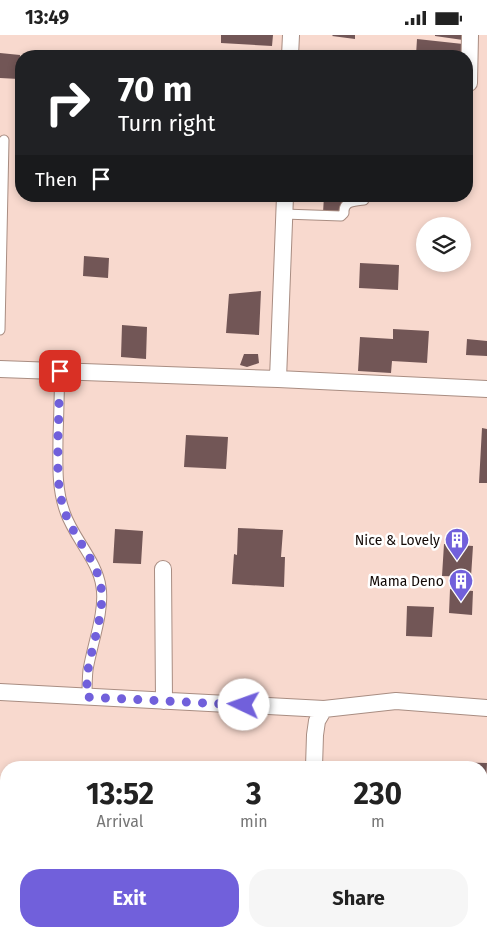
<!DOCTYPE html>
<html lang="en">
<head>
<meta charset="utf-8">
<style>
	body { margin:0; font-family:"Fira Sans",sans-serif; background:#f6f6f6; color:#222; height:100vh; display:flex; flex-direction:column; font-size:19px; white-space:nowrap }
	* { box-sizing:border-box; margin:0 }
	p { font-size:16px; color:#767676 }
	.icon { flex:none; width:28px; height:28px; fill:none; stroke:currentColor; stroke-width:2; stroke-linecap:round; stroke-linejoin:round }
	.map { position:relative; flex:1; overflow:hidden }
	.details { position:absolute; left:0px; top:726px; width:488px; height:176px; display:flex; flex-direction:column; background:#fff; border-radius:20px 20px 0 0; box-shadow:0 2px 8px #0003 }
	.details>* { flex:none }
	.top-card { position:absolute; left:15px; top:15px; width:458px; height:152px; border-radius:20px; box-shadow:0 2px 8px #0003; background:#202124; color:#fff; overflow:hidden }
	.tools { position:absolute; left:416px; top:182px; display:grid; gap:10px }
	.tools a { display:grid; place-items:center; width:55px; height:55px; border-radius:50%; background:#fff; box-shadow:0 2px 8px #0003; font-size:25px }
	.pin { position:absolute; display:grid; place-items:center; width:42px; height:42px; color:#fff; margin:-21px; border-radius:10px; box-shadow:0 2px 8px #0006 }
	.me { position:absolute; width:55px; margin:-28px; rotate:273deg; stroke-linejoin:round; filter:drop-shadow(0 0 4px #0008) }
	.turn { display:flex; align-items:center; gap:18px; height:105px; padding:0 20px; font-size:22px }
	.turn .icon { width:65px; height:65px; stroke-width:2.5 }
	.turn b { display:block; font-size:35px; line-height:42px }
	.then { display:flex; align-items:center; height:48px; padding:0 20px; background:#0003; gap:10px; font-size:19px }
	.eta { display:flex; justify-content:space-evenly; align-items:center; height:85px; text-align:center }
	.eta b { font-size:30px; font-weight:700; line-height:35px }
	.button { display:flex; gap:10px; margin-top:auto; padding:10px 20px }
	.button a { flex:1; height:58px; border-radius:20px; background:#7160db; color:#fff; font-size:20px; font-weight:700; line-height:58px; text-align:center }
	.button a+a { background:#f6f6f6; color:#222 }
	.status { display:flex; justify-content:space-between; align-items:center; height:35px; padding:0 25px; background:#fff; direction:ltr }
	.status svg { height:14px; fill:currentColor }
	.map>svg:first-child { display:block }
</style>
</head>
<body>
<div class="status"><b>13:49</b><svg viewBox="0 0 49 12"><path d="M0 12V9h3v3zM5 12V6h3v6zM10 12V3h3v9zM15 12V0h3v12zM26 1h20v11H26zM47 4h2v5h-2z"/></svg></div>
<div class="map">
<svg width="487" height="902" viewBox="0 0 487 902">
	<rect width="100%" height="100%" fill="#f8d9ce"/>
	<path fill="#725656" d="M221,0H273L272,11L221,8Z
		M333,0H355V4L332,1Z
		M435,0H464L463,5L435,1Z
		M417,4L463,9L462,21H431L416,20Z
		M0,18L20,20L19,44L0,43Z
		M324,161H343L342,179L323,178Z
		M84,221L109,223L108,243L83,241Z
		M360,228L399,230L398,255L359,253Z
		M261,256L259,300L226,298L229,259Z
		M122,290L147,292L146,324L121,322Z
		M393,294L429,296L427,328L392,326L391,338L358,336L360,302L393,304Z
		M467,304L487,306V321L466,320Z
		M244,319H258L259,328L247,332L240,330Z
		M482,393L487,394V448H479Z
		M186,400L228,402L226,434L184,432Z
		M238,493L283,495L281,522H285L284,552L232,549L234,519L237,520Z
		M115,494L143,496L141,529L113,528Z
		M444,509L473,511L471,542L442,541Z
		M450,554L473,556L472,580L449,578Z
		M407,571L434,572L432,602L406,601Z
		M445,727L487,728L485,766H481V732H446Z
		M197,896H238V898L198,900Z
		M117,897V902H89V901Z
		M331,898L354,901V902H331Z"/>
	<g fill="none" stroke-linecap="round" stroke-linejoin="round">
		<defs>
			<path id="lane" d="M284,179L341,181L344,178C343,166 355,166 364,165
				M0,295L4,105
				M60,336C59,358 59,379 58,401C58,426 56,453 65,477C73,502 98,526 101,552C105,576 92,610 88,635C87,644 87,653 87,662"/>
			<path id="street" d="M290,21L291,0
				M469,48L470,0
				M0,334L278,344L487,354
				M278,344L285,161
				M163,534L164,666
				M0,657L324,674L396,666L487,673
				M314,732L315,700L317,686L324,674
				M315,902V896"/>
		</defs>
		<use href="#lane" stroke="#a98d82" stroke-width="11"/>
		<use href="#street" stroke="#a98d82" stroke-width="18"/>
		<use href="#lane" stroke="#fff" stroke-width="9"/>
		<use href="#street" stroke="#fff" stroke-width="16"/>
	</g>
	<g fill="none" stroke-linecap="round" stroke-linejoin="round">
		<path stroke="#7160db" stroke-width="9" stroke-dasharray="0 16.2" d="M60,336C59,358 59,379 58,401C58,426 56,453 65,477C73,502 98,527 101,552C105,576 92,610 88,635C87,644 87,653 86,662L244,670"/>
	</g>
	<defs>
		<symbol id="building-pin" viewBox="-11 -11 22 30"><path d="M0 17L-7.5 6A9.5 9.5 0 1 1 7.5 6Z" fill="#7160db" stroke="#fff"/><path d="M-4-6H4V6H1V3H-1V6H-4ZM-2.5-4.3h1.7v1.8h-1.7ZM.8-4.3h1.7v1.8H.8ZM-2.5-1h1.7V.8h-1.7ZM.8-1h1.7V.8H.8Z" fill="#fff"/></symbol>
	</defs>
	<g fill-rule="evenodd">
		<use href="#building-pin" x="443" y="491" width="28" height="38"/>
		<use href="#building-pin" x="447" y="532" width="28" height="38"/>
	</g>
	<g text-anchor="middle" stroke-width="5" stroke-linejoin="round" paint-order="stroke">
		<g font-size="14" fill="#120906" stroke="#fff" text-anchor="end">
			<text x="440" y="510">Nice &amp; Lovely</text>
			<text x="444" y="551">Mama Deno</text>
		</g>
	</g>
</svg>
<div class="tools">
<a><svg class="icon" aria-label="layers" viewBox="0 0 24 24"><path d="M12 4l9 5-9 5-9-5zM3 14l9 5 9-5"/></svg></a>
</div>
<div class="pin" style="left:60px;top:336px;background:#d93025"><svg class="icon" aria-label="arrive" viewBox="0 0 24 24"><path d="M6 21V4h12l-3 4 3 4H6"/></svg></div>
<svg class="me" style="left:244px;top:670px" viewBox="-20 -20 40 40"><circle r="19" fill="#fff"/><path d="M0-13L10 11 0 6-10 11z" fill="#7160db"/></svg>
<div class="top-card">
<div class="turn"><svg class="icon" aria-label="right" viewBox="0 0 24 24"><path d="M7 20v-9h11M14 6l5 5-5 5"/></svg><div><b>70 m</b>Turn right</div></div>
<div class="then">Then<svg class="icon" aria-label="arrive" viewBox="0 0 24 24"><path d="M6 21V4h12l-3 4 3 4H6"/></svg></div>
</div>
<section class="details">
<div class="eta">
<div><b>13:52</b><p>Arrival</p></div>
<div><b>3</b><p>min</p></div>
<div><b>230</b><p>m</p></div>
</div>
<div class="button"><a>Exit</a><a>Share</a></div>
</section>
</div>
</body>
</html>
